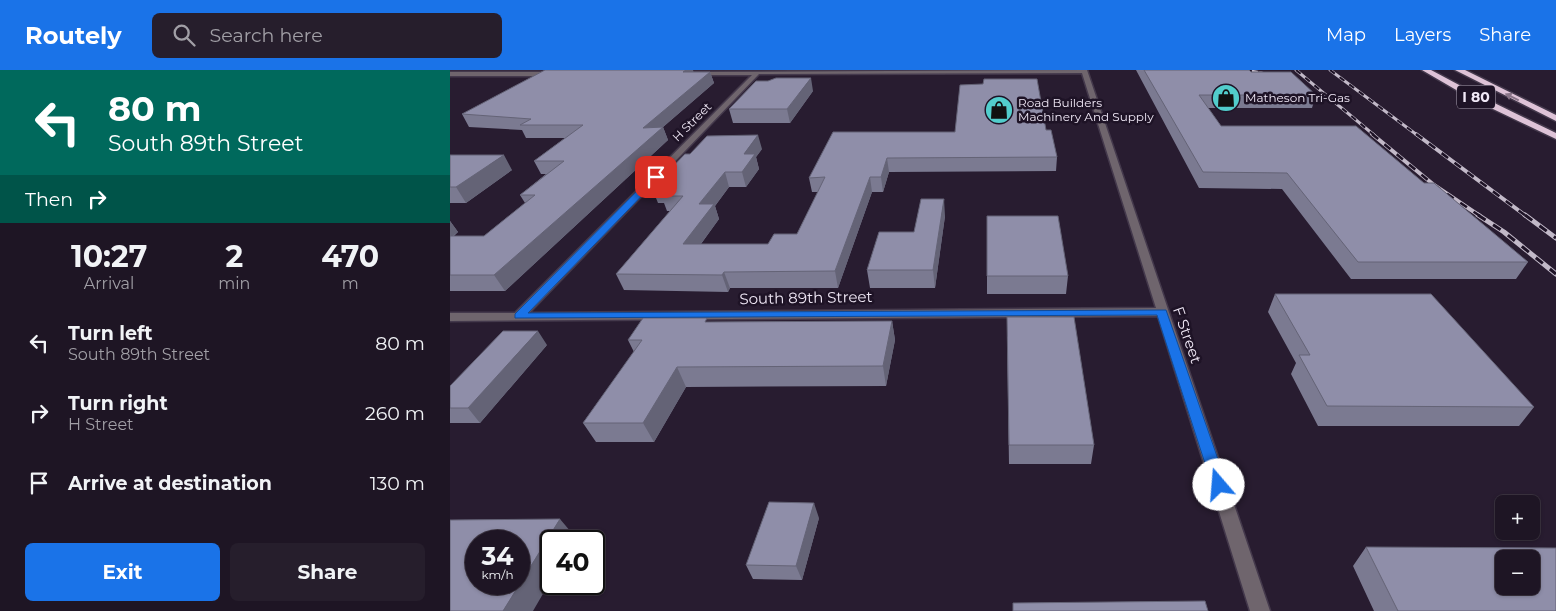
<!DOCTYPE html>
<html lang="en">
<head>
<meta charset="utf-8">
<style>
	body { margin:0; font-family:Montserrat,sans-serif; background:#261e2c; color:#f1f3f6; height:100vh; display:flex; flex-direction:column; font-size:19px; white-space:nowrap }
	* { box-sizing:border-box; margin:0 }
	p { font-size:16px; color:#a19fa6 }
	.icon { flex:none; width:28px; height:28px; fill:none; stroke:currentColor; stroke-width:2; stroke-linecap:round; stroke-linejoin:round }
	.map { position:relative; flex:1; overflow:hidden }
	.details { display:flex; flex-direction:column; background:#1e1524; width:450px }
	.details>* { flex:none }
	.banner { background:#00695c; color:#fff; overflow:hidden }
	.fabs { position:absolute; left:1045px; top:425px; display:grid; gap:10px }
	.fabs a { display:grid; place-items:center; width:45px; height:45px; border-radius:8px; background:#1e1524; box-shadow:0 1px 4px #0004,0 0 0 1px #3c3441; font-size:25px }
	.speed { position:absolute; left:15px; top:460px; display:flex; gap:10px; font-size:25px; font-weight:700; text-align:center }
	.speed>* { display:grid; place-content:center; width:65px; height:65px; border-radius:50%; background:#1e1524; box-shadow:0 1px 4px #0004,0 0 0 1px #3c3441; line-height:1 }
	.speed small { font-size:12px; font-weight:400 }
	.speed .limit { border:2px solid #111; border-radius:8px; background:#fff; color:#111 }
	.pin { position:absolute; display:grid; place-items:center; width:42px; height:42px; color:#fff; margin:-21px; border-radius:10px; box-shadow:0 2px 8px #0006 }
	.me { position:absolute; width:55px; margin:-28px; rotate:342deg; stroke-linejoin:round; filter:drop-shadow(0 0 4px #0008) }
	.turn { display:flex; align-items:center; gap:18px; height:105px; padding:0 25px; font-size:22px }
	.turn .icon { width:65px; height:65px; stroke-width:2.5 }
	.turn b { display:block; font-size:35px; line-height:42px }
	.then { display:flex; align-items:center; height:48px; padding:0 25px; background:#0003; gap:10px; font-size:19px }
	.eta { display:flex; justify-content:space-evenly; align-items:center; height:85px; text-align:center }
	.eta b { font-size:30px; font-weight:700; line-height:35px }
	.primary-button { display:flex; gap:10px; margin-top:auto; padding:10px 25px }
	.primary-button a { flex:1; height:58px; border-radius:8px; background:#1a73e8; color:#fff; font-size:20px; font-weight:700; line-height:58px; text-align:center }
	.primary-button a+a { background:#261e2c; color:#f1f3f6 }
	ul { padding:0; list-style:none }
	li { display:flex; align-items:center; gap:15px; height:70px; padding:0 25px }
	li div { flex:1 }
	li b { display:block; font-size:19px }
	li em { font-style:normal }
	header { display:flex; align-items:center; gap:30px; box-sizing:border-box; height:70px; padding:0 25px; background:#1a73e8; color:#fff }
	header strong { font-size:24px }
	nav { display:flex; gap:28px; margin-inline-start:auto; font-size:18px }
	.search { width:350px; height:45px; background:#261e2c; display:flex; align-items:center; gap:12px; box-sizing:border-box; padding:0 18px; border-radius:8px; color:#a19fa6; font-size:19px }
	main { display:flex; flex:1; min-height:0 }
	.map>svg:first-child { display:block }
</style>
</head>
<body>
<header>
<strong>Routely</strong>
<div class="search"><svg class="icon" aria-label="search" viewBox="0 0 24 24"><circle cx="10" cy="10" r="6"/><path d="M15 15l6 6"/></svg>Search here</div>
<nav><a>Map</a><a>Layers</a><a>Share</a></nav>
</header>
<main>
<section class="details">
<div class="banner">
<div class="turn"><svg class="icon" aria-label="left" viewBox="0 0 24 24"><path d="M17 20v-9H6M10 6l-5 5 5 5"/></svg><div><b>80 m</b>South 89th Street</div></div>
<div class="then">Then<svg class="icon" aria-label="right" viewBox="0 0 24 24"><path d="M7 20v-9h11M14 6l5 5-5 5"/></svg></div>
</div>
<div class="eta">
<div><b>10:27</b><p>Arrival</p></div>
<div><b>2</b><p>min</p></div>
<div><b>470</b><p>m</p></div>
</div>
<ul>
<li><svg class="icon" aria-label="left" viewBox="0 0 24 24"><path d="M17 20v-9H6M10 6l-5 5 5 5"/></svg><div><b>Turn left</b><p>South 89th Street</p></div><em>80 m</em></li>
<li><svg class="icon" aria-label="right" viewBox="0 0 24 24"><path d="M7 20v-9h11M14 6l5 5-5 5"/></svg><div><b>Turn right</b><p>H Street</p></div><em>260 m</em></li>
<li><svg class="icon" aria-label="arrive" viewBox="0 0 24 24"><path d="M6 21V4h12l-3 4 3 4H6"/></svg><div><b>Arrive at destination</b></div><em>130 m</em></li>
</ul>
<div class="primary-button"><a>Exit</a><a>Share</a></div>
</section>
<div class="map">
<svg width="1106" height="541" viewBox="0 0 1106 541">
	<rect width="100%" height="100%" fill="#281c30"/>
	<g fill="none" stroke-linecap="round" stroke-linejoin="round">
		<defs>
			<path id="minor" d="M637,0L820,541H800L708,246L0,251V243H65L302,5H245L243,2ZM632,3L706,238L79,243L309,4Z
				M0,2H105L108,4L105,6H0Z"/>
			<path id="highway" d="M972,0H981L1026,24L1106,63V69L1020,28Z
				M1005,0H1015L1106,45V51Z"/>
		</defs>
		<use href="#minor" stroke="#44394c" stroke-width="3"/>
		<use href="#highway" stroke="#44394c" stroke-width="3"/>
		<use href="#minor" fill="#6f656d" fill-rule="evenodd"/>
		<use href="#highway" fill="#dec3d7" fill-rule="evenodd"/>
		<defs>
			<path id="rail-far2" d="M796,0L821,5
				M846,0L924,65
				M880,0L967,65"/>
			<path id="rail-far1" d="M922,64L984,115L1030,146
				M966,64L1076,146"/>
			<path id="rail" d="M1028,145L1054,162L1106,204
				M1075,145L1106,168"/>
		</defs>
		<use href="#rail-far2" stroke="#c2b9c8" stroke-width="3"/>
		<use href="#rail-far1" stroke="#c2b9c8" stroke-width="4"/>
		<use href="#rail" stroke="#c2b9c8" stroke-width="5"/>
		<use href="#rail-far2" stroke="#1e1326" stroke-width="2" stroke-dasharray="6" stroke-linecap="butt"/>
		<use href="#rail-far1" stroke="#1e1326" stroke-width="2.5" stroke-dasharray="8" stroke-linecap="butt"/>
		<use href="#rail" stroke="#1e1326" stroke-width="3" stroke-dasharray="9" stroke-linecap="butt"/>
	</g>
	<path fill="#7b7a91" d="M686,0H799L801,2L866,25L862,38H758L771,56L974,113L1078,192L1066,209H901L832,119L749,118Z
		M244,2H260L264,13L213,57L218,70L55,221H0V151L8,162L4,166H34L75,133L70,125L96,104H91L84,91L115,68H76L72,60L19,57L12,44Z
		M363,21L340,53H283L279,39Z
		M596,60L607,87L606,101L439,102L433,122H422L388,218H280L278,222L174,220L166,204L220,141H217L214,133H208L202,118L312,79L306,87L309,99L296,117H279L265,136L269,149L251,174H318L347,164L368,122H362L359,108L505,62Z
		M0,85L62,100L16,133H0Z
		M495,146L485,218H420L417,200L464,162Z
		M537,206H618L616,224H537Z
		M825,224L1084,337L1069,356H868L841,304L846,293L818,242Z
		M442,251L445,270L436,316L236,317L204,372H146L133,353L184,282L178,270L259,252Z
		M557,266L644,375L641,394H559Z
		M97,275L30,353H0V316Z
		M369,448L352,510L303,509L296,495Z
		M916,477L1106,541H924L903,496Z"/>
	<path fill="#646376" d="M236,0H243L245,6L233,2Z
		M260,2L264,13L198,70L193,58Z
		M361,8L363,21L340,53L337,39Z
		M213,57L218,70L55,221L44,205Z
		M308,65L312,79L306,87L309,99L296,117L292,102L294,84Z
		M54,85L62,100L16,133L6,117Z
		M437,88L439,102L433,122L431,107Z
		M275,102L279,117L265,136L269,149L239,190L233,174L249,134Z
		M420,107L422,122L388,218L385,201Z
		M494,129L495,146L485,218L483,200Z
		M0,151L8,162L0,168Z
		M274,202L280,218L278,222L272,205Z
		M442,251L445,270L436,316L433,296Z
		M88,261L97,275L30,353L18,338Z
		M227,297L236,317L204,372L193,353Z
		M364,433L369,448L352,510L346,496Z
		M110,449L126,468L124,471H101V510L83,541H53Z"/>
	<path fill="#8f8ea9" stroke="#646376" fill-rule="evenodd" d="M95,0H236L233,2H260L193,58L213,57L44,205H0V166H34L85,125H70L114,91H84L133,55H70L81,49L12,44Z
		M694,0H799L801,2H841L866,25H749L771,56H906L974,113H984L1078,192H908L837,103L753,102Z
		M326,8H361L337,39H279L306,11H318Z
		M534,9H587L596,60H601L607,87L437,88L431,107H420L385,201L274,202L272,205L166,204L233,126H211L218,118H202L235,84H240L257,66L308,65L294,84H305L292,102H275L249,134H264L233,174H318L324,164H347L375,107L359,108L383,62H505L510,15L533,14Z
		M0,85H54L6,117H0Z
		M471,129H494L483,200H417L429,162H464Z
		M537,146H608L618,206H537Z
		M825,224H981L1084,337L877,336L849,285H860Z
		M557,247H624L644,375H559Z
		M193,248H257L255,252L442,251L433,296L227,297L193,353H133L192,270H178Z
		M53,261H88L18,338H0V316Z
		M319,432L364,433L346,496L296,495Z
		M110,449L53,541H0V450ZM26,471H69V514H26Z
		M916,477L1106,478V541H948ZM1054,489H1081V516H1054Z
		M755,531L758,541H563V533Z"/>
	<defs><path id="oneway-solid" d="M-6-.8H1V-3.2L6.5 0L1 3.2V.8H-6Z" transform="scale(1.25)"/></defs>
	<use fill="#887487" href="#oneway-solid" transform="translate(1062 27) rotate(-154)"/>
	<path fill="#1a73e8" stroke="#114b97" d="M203,105L210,107L78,243L716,240L777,415L774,419L769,421L764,419L762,415L707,245L65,248V244Z"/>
	<defs>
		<symbol id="shop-disc" viewBox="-11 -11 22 22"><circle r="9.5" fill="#52cdcc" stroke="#1e1326"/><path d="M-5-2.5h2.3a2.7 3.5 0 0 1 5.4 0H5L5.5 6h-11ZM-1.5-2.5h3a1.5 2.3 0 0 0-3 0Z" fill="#111"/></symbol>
	</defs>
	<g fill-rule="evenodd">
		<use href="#shop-disc" x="760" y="12" width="32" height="32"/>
		<use href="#shop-disc" x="533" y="24" width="32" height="32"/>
	</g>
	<g text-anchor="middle" stroke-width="5" stroke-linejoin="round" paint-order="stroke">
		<g font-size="12" fill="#f0e8f6" stroke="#1e1326" text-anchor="start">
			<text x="795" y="32">Matheson Tri-Gas</text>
			<text x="568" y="37">Road Builders<tspan x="568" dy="14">Machinery And Supply</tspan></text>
		</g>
		<g font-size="12" fill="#f0e8f6" stroke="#1e1326">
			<text transform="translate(242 52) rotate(-45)" y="4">H Street</text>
		</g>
		<rect fill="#1e1326" stroke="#b1a8b8" stroke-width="1" x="1007" y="15.5" width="38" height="23" rx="4"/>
		<g font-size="14" font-weight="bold" fill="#f0e8f6">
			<text x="1026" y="32">I 80</text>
		</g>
		<g font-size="15" fill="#f0e8f6" stroke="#1e1326">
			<text transform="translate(356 228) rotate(-1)" y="5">South 89th Street</text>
			<text transform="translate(737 265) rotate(71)" y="5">F Street</text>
		</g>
	</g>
</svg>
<div class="fabs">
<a>+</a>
<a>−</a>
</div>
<div class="speed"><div>34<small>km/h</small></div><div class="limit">40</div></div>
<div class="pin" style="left:206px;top:107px;background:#d93025"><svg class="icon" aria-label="arrive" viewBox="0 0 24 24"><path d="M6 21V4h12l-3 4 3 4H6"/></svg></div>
<svg class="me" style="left:769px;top:415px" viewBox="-20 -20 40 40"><circle r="19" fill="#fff"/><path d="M0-13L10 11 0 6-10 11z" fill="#1a73e8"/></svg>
</div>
</main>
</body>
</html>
